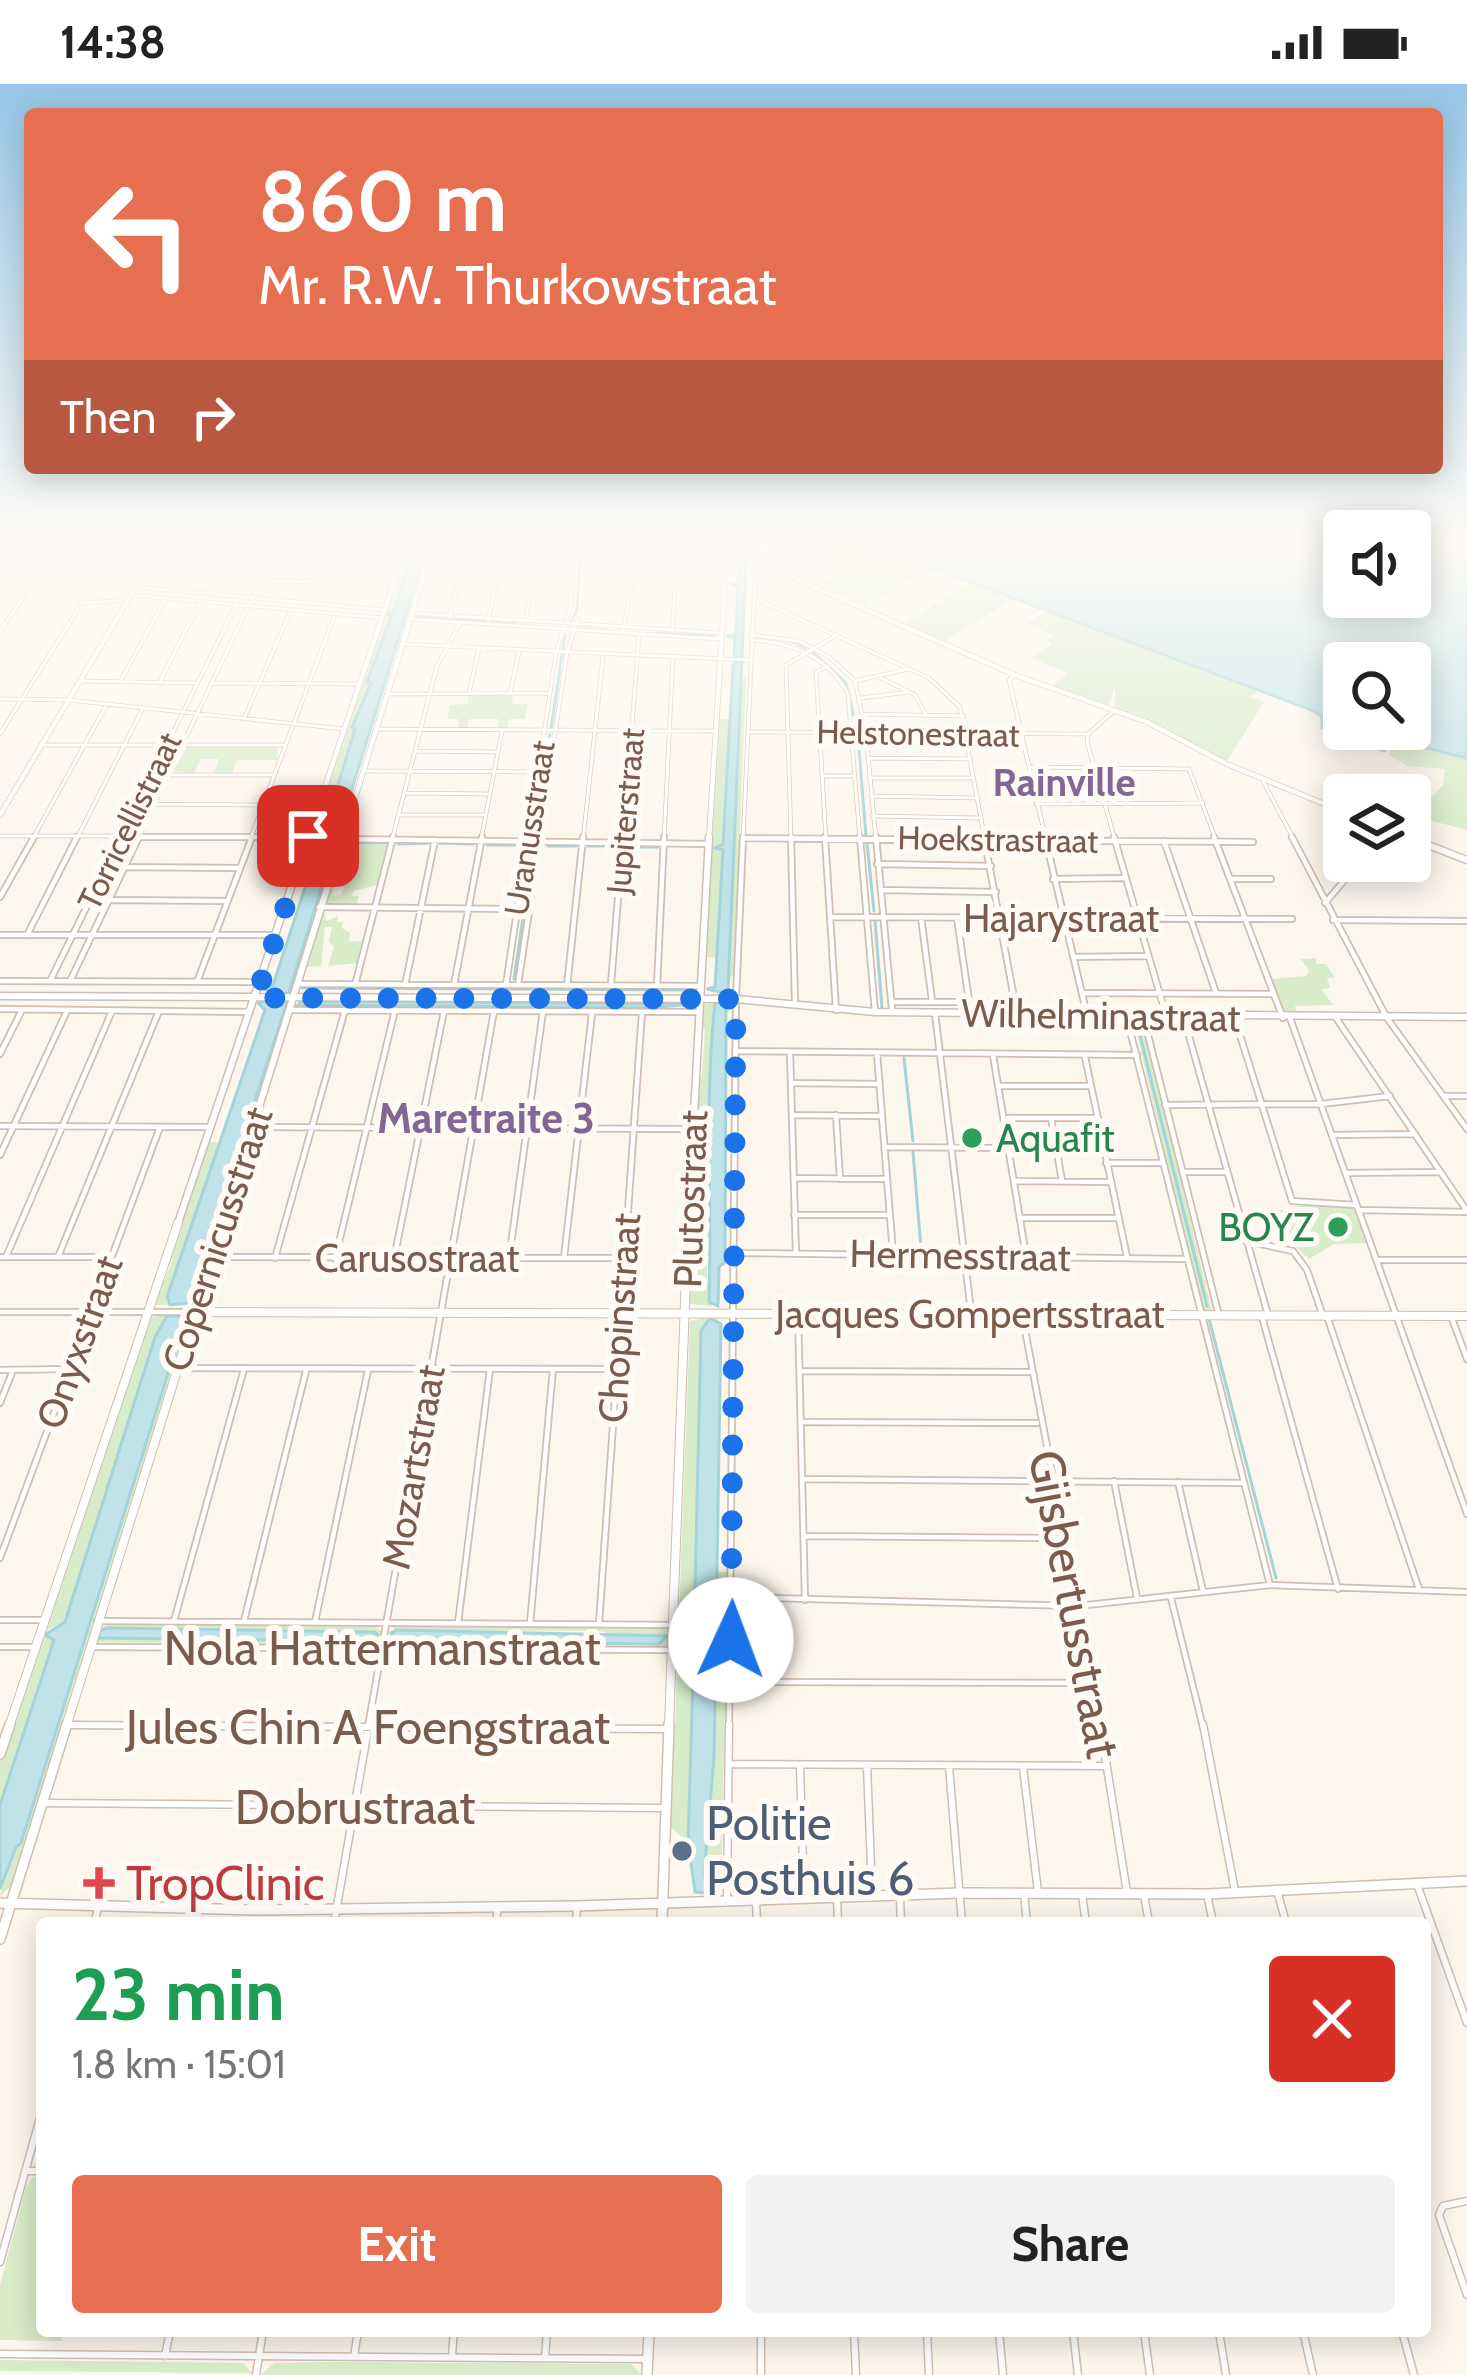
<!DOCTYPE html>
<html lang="en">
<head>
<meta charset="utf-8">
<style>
	body { margin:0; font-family:Cabin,sans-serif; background:#f2f2f2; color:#222; height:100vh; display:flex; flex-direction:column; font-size:45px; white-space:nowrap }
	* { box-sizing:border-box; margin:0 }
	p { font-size:39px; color:#767676 }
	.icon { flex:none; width:66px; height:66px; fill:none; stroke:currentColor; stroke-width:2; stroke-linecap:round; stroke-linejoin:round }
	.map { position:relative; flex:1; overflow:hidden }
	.drawer { position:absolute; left:36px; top:1833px; width:1395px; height:420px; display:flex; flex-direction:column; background:#fff; border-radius:12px; box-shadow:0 6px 30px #0003 }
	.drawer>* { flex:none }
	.hud { position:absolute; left:24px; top:24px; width:1419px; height:366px; border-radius:12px; box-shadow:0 6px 30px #0003; background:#e76f51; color:#fff; overflow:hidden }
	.fabs { position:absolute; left:1323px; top:426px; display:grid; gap:24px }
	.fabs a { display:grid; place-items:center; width:108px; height:108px; border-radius:12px; background:#fff; box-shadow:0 6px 30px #0003; font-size:60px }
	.pin { position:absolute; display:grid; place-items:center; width:102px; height:102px; color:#fff; margin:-51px; border-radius:24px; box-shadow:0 6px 18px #0006 }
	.me { position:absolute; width:132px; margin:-66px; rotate:2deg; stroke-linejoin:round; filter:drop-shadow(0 0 9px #0008) }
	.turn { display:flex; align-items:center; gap:42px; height:252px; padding:0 36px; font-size:54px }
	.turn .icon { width:156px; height:156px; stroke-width:2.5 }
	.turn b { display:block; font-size:84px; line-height:102px }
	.then { display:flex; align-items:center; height:114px; padding:0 36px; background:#0003; gap:24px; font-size:45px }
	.round { display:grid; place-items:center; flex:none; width:126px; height:126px; border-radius:12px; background:#f2f2f2 }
	.overview { display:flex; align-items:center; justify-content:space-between; height:204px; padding:0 36px }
	h1 { font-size:72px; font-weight:800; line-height:90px; color:#1e9e55 }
	.cta { display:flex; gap:24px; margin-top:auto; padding:24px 36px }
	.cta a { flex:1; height:138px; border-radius:12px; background:#e76f51; color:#fff; font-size:48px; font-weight:800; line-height:138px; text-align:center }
	.cta a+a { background:#f2f2f2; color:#222 }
	.status { display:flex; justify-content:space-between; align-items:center; height:84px; padding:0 60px; background:#fff; direction:ltr }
	.status svg { height:33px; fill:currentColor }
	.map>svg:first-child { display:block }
</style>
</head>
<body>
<div class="status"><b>14:38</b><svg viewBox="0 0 49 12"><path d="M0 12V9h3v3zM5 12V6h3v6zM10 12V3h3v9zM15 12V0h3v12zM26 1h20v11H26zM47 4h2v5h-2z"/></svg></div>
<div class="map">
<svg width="1467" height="2291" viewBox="0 0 1467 2291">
	<rect width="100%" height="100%" fill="#fdf6ec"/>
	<path fill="#d8ecc9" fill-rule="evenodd" d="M410,456H416L332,718L322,719Z
		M884,463L935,482L865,521L819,500Z
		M973,497L1014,514L943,558L904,540Z
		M1046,528L1258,607L1250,613L1264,618L1227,677L1149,636L1115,624V603L1108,622L1051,603L1067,589L1031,574L1052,560L1047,556L1053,551L1027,540Z
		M741,594H746L734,891L727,896Z
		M469,610H513L512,620H528L525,635H509L507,645H498L499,635H469L467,645H458L459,635H447L450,621L467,620Z
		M717,635H730L723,761L716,764L723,766L719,873H703Z
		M1398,657L1467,674V746L1414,732L1443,701L1445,685L1407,682L1388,670Z
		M278,662L277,676H237L232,689H214L219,675H201L194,689L173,687L187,663Z
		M353,761H389L377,801L353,807L352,812H359L356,821H326L328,804L334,803L332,812L341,811L344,803L336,802Z
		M320,829H325L326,837L338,832L337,838H343L342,844L350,849L349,858L363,857L357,879L328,882L334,863L329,857L332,843H325L321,882L304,883Z
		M1315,874L1317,880H1326L1335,894H1327L1330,904L1321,905L1333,921L1295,922L1297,931L1285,930L1271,895L1306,892L1309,887L1301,875Z
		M715,919L706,1081L707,1193L712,1222L690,1220L697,994L702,993L705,945L699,944L702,921Z
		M1133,933L1143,940L1212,1227L1201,1226Z
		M208,1058H223L167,1218L170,1221H154L173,1175L168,1174Z
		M1295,1122L1355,1123L1369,1159L1334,1160L1309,1175L1283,1151L1269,1126H1295Z
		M154,1232H167L155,1253L65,1538L47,1546L54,1555L0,1721V1677L148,1237Z
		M180,1232L187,1237L173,1285L13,1800L0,1812L16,1762L21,1759Z
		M708,1233L701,1247L694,1547L687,1556L694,1562L688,1758L671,1744L690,1237Z
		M716,1488H728L721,1802L705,1809L714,1673Z
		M112,1540L376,1542L383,1549L380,1557L372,1562L97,1558L100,1543ZM107,1544L374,1548L378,1551L373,1557L100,1554Z
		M395,1542L660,1543L671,1549L667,1563L399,1562L388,1557ZM397,1546L599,1547L664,1559L394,1557L391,1549Z
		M42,2091V2247H63L61,2257L0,2256V2201L26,2103L33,2093Z
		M0,2276L243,2279L252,2289L0,2287Z
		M335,2278L631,2280L642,2291H261L274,2279Z"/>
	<path fill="#bfe3e8" stroke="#a5d3da" stroke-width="3" fill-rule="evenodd" d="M416,456H429L290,905L289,910L271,909L264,904L273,901L321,755L316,749L328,734L355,645L352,643L371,599L367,598L391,533L387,530L394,528Z
		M858,456H1344V513H1410V456H1467V674L1394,656L1384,667L1322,644V633L1314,627ZM1344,579H1410V645H1344Z
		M746,477L729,883L728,910L707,905L715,903L723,766L715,764L723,760L733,581L739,576L734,572L735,554L727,552L736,551L738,503L732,500L738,499L739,478Z
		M341,903L691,906L301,904Z
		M269,916H288L188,1219L170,1221L167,1213L265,926L258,919Z
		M302,917L687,920H690L649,924L298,921Z
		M715,919H726L725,1178L719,1183L718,1222L709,1218C712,1120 704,1020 715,919Z
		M167,1232H180L184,1238L21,1759L16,1763L0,1805V1721L54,1556L45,1551L65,1538L155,1253Z
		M710,1234L721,1240L714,1673L704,1792L708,1801L705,1809L695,1808L688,1758L694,1562L686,1556L694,1546L701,1247Z
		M107,1544L374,1548L378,1550L373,1557L99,1554V1547Z
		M397,1546L667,1552L659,1560L394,1557L391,1549Z"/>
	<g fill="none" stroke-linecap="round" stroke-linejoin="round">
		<path stroke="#a5d3da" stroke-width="3" d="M580,471L581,456
			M418,532L517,540
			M571,537L577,526L580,476
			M656,549L714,552
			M790,557L805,564
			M563,566L565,551
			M812,567L846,599L857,645
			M551,645L562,571
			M858,652L866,752
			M536,753L550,651
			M347,759H387
			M439,759L473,760
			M867,759L874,827
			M398,760L431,759
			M487,761H521
			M548,762H576
			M588,762H617
			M629,763H658
			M875,837L882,924
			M514,895L534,760
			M1136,935L1207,1222
			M904,974L913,1057
			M913,1068L921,1164
			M1209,1235L1276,1494"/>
		<path stroke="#bfe3e8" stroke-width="4.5" d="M746,463L752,456"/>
		<defs>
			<path id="minor-far2" d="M487,456L504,466L488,536
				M158,465L402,472
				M431,472L597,473L675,505L672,548
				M472,472L473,464L485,456
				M61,473H153
				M116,473L127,456
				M68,488L86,473
				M0,491H39L77,456
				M423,491L573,492
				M261,497L351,498
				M306,497L325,456
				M136,503L385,526
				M175,507L203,456
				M213,510L241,456
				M131,511L382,534
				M756,515L929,594L960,623L985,756
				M340,522L367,456
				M411,529L721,549
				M449,533L460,492
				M409,535L720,555
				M525,538L534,492
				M623,546L633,497L677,475
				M0,547L38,492
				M751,551L799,557L829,573L855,597L866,649L876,756
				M751,556C792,559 828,572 848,610L860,756
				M401,560L749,576
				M1015,591L1009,596L1046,756
				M881,594L915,611L926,631
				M80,597L194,599
				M160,597L201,517
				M855,597L908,585
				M120,598L166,514
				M211,599L359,600
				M469,609L479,564
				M510,609L519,568
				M388,610L550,609
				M861,614L909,608
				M0,615L69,616L343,645
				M1114,627L1088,650L1087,658L1115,756
				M863,630L964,632
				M244,635L291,526
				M375,645L714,647
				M749,648L1088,650
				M0,650L82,519L128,516
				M42,661H167
				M183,661H285
				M415,667L497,668
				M869,674L971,675
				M1029,683L1189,685L1216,756
				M363,687L537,688
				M169,691H274
				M822,692H855
				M869,694H974
				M1262,695L1294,756
				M405,709L489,710
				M871,712L978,714
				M154,720L262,721
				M1036,720L1203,719
				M401,731H485
				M872,732L980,734
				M0,752H122
				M139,753H307
				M743,754L936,756
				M342,755L380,756
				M32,756L107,620
				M76,756L142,626
				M120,756L240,513
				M137,756L280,456
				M250,756L335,530
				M392,756L437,582L460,539
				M481,756L502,647
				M528,756L556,569L571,520L573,464L557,456
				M539,756L567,569L580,528L584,456
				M583,756L603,573
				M623,756L639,552
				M664,756L673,573
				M743,756L756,475
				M791,756L786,581L835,552
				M826,756L816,588L828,582"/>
			<path id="minor-far1" d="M139,753H307
				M791,753L795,919
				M825,753L836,926
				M860,753L875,928
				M876,753L892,926
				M984,753L1017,930
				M1045,753L1087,931
				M1114,753L1165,928
				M1214,753L1283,934
				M1292,753L1387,934L1467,1045
				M743,754L1253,758
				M342,755L709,760
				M1164,757L1216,909
				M877,780L991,782
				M124,783L238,784
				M1053,795L1123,794
				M1231,795H1271
				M882,806L996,808
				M0,813L34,753
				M111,816L225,817
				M1325,819L1361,777
				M319,823L516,825
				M830,833L1292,835
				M921,833L932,917
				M957,834L969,917
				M1333,836L1467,837
				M0,851H276
				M27,851L77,753
				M1073,873L1148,872
				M0,897L260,898
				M50,897L121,753
				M70,897L139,753
				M197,898L252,753
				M298,900L699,902
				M611,900L623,753
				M355,901L393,753
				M405,901L435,756
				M454,901L482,753
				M506,901L528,753
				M518,901L540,753
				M567,902L583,753
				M657,902L664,753
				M1083,909L1274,910
				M891,918H1016
				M0,925L250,928
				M290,926L698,928
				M935,929L971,1227
				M1126,931L1270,1501
				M1143,931L1219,1232
				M1183,931L1268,1231
				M1234,932L1292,1117L1356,1121
				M1290,934L1467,1430
				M1336,934L1467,1127
				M735,967L1137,971
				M790,968L796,1170
				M877,969L893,1170
				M0,970L22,926
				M993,971L1026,1172
				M1085,973L1127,1173
				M791,999L879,1000
				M1000,1002H1090
				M1444,1012H1467
				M1165,1021L1321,1020L1390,1012
				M793,1031L882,1032
				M836,1031L840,1095
				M1008,1034H1098
				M1051,1034L1062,1097
				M0,1042L210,1043
				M254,1043L692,1045
				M1333,1051L1415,1050
				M886,1063L1010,1064
				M0,1071L66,929
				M1106,1079H1161
				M1183,1088H1225
				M1346,1089L1440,1088
				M794,1094L887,1095
				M1016,1097L1110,1098
				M1359,1126L1467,1128
				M794,1131H889
				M1021,1134H1117
				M1246,1157L1293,1167L1307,1186L1323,1232
				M736,1169L1185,1175
				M0,1173H109
				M6,1173L112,927
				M58,1173L159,927
				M216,1173L624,1174
				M275,1174L345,926
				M564,1174L592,929
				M335,1175L395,926
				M394,1175L444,927
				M509,1175L543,927
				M1377,1176H1467
				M0,1228H192
				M798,1229L805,1516
				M1022,1230L1100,1643
				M1327,1232L1419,1505
				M1451,1232L1467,1275
				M1262,1233L1338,1505
				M176,1284L615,1285
				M0,1286L70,1285
				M801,1287L1029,1288
				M0,1319L13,1286
				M803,1338L1037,1339
				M804,1395L1244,1399
				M1114,1397L1137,1514
				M1178,1398L1203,1507
				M805,1452L1063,1454
				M0,1474L160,1043
				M733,1513L1078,1522L1270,1501L1467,1508
				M1171,1514L1203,1643
				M0,1536H44
				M97,1537L673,1541
				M174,1537L244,1285
				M244,1537L306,1287
				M315,1538L368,1286
				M458,1539L490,1285
				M530,1540L553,1285
				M599,1540L642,928
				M0,1563H35
				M92,1563L669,1566
				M730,1598L1093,1599
				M70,1641L366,1643
				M368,1643L494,927
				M729,1643L736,915L743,753"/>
			<path id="minor" d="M1100,1640L1127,1808
				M1203,1640L1235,1807
				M70,1641L665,1645
				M729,1680L1107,1682
				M800,1682L804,1814
				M867,1682L872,1808
				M949,1682L962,1839
				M1023,1683L1038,1808
				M44,1719L663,1724
				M1418,1803L1467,1939
				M1024,1809L1027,1839
				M1207,1810L1213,1839
				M1278,1810L1286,1839
				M1082,1811L1086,1839
				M1144,1811L1149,1839
				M837,1812L838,1839
				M900,1815L901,1839
				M727,1816L729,1640
				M756,1817L757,1839
				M94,1839L99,1821
				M334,1839L369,1640
				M496,1839L498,1822
				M576,1839L577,1822
				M25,2087H42
				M1467,2117L1443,2122L1439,2131L1467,2211
				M0,2178L42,2027
				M761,2247V2291
				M854,2247L856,2291
				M927,2247L929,2291
				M999,2247L1003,2291
				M1073,2247L1078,2291
				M1144,2247L1150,2291
				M1219,2247L1226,2291
				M1303,2247L1313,2291
				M1402,2247L1414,2291
				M0,2270L648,2275
				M452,2271L454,2247
				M165,2272L170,2247
				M354,2273L358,2247
				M545,2274L547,2247
				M256,2291L263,2247"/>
			<path id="tertiary-far3" d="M628,456L716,490L725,503L709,756
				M0,731L164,456
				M307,756L408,456
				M342,756L435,456"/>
			<path id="tertiary-far2" d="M0,912L736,915L875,928L1467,933
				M177,1142L308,753
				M222,1142L343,753
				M688,1142L709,753"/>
			<path id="tertiary-far1" d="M194,1228L1467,1232
				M9,1643L178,1139
				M66,1643L223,1139
				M669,1643L688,1139"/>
			<path id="tertiary" d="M0,1670L10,1640
				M0,1819L258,1826L577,1822L960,1809L1207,1810L1467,1797
				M662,1839L669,1640
				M0,1855L67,1640
				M647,2291L649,2247"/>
			<path id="secondary-far1" d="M707,456L1015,591L1147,638L1227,680L1344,728"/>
			<path id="secondary" d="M1410,754L1467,776"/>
		</defs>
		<use href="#minor-far2" stroke="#d1beb0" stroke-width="4.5"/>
		<use href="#minor-far1" stroke="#d1beb0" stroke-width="8"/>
		<use href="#minor" stroke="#d1beb0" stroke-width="9"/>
		<use href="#tertiary-far3" stroke="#d1beb0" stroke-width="6"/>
		<use href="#tertiary-far2" stroke="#d1beb0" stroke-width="9"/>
		<use href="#tertiary-far1" stroke="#d1beb0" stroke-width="10"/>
		<use href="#tertiary" stroke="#d1beb0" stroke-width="12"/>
		<use href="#secondary-far1" stroke="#d6c0b0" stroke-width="6"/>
		<use href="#secondary" stroke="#d6c0b0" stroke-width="9"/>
		<use href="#minor-far2" stroke="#fff" stroke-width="3"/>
		<use href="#minor-far1" stroke="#fff" stroke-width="4.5"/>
		<use href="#minor" stroke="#fff" stroke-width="6"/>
		<use href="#tertiary-far3" stroke="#fff" stroke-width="4.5"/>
		<use href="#tertiary-far2" stroke="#fff" stroke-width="6"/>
		<use href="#tertiary-far1" stroke="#fff" stroke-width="8"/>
		<use href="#tertiary" stroke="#fff" stroke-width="9"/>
		<use href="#secondary-far1" stroke="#fff" stroke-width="4.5"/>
		<use href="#secondary" stroke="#fff" stroke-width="6"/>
	</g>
	<linearGradient id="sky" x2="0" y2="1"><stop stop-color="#97c7e8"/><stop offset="0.59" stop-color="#fefbf6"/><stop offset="1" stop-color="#fefbf6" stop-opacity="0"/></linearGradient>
	<rect width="1467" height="777" fill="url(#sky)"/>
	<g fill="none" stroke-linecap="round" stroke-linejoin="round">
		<path stroke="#1a73e8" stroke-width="21" stroke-dasharray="0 37.8" d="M308,752L256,914L736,915L731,1556"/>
	</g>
	<g fill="#2e9e5b" stroke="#fffaf3" stroke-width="4.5">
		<circle cx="972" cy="1054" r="12"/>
		<circle cx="1338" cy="1143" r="12"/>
	</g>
	<circle fill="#5c6f8a" stroke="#fffaf3" stroke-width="4.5" cx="682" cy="1767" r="12"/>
	<path fill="#e0444e" stroke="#fffaf3" stroke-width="4.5" d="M93 1781h12v12h12v12h-12v12h-12v-12h-12v-12h12z"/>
	<g text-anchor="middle" stroke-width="12" stroke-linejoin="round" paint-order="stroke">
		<g font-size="33" fill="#7a5c4d" stroke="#fffaf3">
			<text transform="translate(918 649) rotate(1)" y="12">Helstonestraat</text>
			<text transform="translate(625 727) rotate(-85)" y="12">Jupiterstraat</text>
			<text transform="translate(129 737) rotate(-64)" y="12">Torricellistraat</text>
			<text transform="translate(529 744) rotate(-81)" y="12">Uranusstraat</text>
			<text transform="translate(998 755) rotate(1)" y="12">Hoekstrastraat</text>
		</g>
		<g font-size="39" font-weight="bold" fill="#846695" stroke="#fffaf3">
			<text x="1064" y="712">Rainville</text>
		</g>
		<g font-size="39" fill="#7a5c4d" stroke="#fffaf3">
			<text x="1061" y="848">Hajarystraat</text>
			<text transform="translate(1101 931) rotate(1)" y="14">Wilhelminastraat</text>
			<text transform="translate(690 1115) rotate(-88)" y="14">Plutostraat</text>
			<text transform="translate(217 1155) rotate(-72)" y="14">Copernicusstraat</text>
			<text transform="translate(960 1171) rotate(1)" y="14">Hermesstraat</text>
			<text x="417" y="1188">Carusostraat</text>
			<text x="970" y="1244">Jacques Gompertsstraat</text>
			<text transform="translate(619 1234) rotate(-86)" y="14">Chopinstraat</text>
			<text transform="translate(79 1258) rotate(-70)" y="14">Onyxstraat</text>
			<text transform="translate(413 1383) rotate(-80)" y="14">Mozartstraat</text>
		</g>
		<g font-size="39" fill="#27864d" stroke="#fffaf3" text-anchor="start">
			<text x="996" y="1068">Aquafit</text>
			<text x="1314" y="1157" text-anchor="end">BOYZ</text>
		</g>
		<g font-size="42" font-weight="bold" fill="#846695" stroke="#fffaf3">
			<text x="486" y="1049">Maretraite 3</text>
		</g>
		<g font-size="48" fill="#7a5c4d" stroke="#fffaf3">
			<text transform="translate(1075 1520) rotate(79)" y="17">Gijsbertusstraat</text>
			<text x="382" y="1581">Nola Hattermanstraat</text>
			<text x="368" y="1660">Jules Chin A Foengstraat</text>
			<text x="355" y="1740">Dobrustraat</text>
		</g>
		<g font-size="48" fill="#4e5e75" stroke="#fffaf3" text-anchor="start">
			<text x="706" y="1756">Politie<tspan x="706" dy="55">Posthuis 6</tspan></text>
		</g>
		<g font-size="48" fill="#be3a42" stroke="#fffaf3" text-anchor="start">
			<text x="126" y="1816">TropClinic</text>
		</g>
	</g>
</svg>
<div class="fabs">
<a><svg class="icon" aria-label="sound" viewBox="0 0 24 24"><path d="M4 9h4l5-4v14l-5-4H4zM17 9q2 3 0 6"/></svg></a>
<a><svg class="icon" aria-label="search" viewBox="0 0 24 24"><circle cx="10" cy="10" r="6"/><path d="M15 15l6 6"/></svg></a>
<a><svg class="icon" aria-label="layers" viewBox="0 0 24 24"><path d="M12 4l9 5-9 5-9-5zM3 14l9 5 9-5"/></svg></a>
</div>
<div class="pin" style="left:308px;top:752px;background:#d93025"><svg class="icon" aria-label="arrive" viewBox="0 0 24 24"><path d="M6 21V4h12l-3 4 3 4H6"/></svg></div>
<svg class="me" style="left:731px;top:1556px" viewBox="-20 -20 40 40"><circle r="19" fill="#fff"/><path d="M0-13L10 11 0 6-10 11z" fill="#1a73e8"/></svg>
<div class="hud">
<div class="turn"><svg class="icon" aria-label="left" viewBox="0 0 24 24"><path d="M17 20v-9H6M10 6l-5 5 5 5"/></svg><div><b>860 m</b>Mr. R.W. Thurkowstraat</div></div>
<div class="then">Then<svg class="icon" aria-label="right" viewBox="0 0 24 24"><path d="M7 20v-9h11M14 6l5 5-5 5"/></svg></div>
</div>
<section class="drawer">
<div class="overview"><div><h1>23 min</h1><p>1.8 km · 15:01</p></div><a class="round" style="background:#d93025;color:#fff"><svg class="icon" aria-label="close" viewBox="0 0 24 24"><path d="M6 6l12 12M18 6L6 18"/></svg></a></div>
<div class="cta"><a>Exit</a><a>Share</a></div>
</section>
</div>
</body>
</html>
